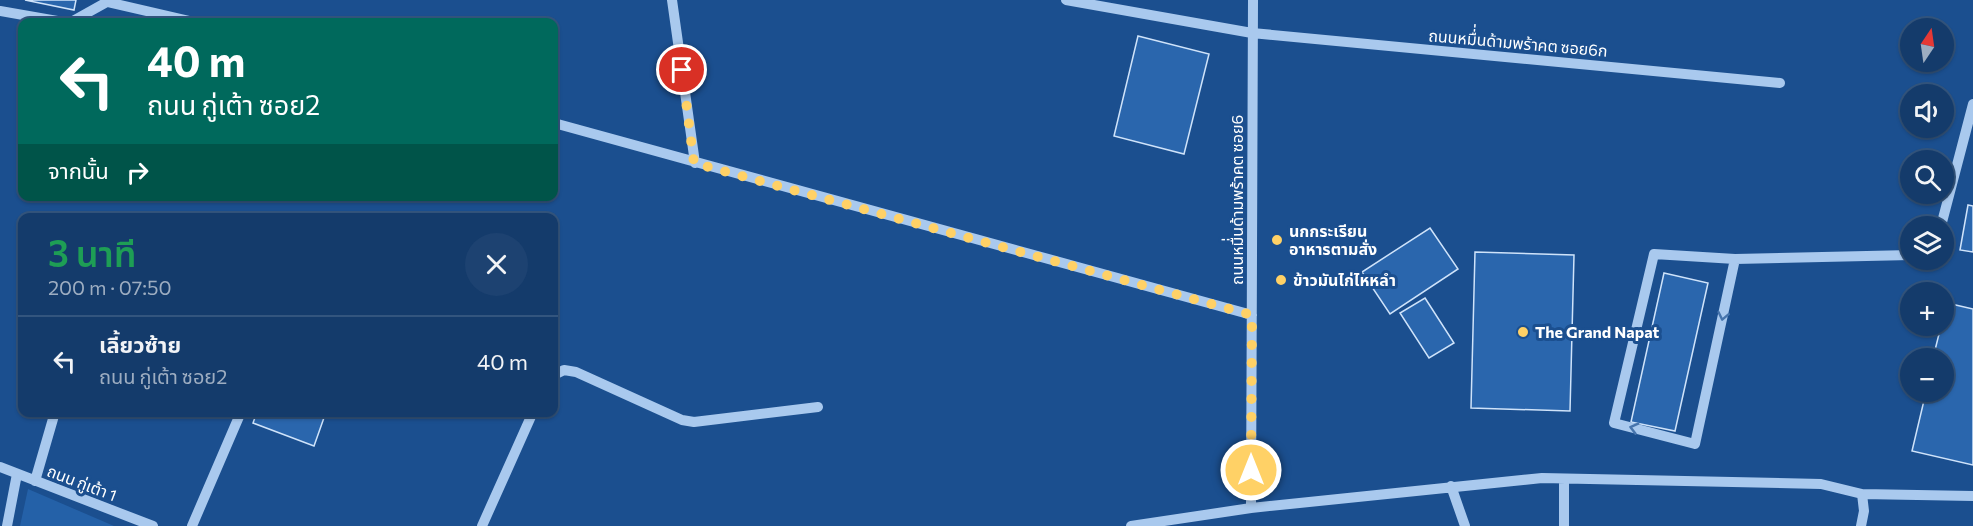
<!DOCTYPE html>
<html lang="th">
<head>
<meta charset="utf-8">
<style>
	body { margin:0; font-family:Commissioner,"Noto Sans Thai",sans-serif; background:#1d4271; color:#f1f3f6; height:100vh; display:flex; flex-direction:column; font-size:22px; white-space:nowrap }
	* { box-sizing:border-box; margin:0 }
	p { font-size:20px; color:#9dadc1 }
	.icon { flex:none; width:33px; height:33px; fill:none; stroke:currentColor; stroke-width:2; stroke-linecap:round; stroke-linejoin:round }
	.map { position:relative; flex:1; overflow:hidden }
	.sheet { position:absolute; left:18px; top:213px; width:540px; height:204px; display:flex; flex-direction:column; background:#143b6b; border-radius:12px; box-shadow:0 2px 4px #0004,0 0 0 2px #33557e }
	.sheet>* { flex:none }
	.guide { position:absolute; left:18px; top:18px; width:540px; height:183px; border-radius:12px; box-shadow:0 2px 4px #0004,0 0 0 2px #33557e; background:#00695c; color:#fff; overflow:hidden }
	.needle { width:39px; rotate:13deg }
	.tools { position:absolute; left:1900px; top:18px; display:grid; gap:12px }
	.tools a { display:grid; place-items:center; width:54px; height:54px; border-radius:50%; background:#143b6b; box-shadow:0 2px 4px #0004,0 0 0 2px #33557e; font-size:30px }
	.pin { position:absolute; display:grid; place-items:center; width:51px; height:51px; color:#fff; margin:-26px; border:3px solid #fff; border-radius:50%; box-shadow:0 2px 6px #0007 }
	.me { position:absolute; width:66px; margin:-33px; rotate:0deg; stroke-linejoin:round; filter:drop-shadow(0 0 4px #0008) }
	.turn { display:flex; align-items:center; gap:21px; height:126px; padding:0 30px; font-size:27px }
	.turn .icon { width:78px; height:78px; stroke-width:2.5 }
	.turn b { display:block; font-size:42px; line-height:51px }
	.then { display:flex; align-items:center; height:57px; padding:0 30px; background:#0003; gap:12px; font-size:22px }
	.round { display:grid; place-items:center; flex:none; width:63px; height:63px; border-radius:32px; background:#1d4271 }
	.headline { display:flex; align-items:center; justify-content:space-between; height:102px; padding:0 30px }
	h1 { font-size:36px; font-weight:600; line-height:45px; color:#1e9e55 }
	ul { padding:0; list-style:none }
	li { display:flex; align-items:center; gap:18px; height:90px; padding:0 30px; border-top:2px solid #33557e }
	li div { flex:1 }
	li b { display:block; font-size:22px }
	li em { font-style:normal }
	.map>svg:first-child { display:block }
</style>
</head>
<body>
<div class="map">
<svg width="1973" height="526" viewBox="0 0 1973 526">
	<rect width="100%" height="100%" fill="#1b4f8f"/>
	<path fill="#2461a8" d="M28,489L114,526H20Z"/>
	<path fill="#2a66ad" stroke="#cfe3fa" stroke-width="1.5" d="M25,0H76L74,10Z
		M1138,36L1209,54L1184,154L1114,136Z
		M1968,205L1973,206V252L1960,250Z
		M1430,228L1458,269L1390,314L1362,272Z
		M1430,228L1458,269L1390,314L1362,272Z
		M1475,252L1574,255L1570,411L1471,408Z
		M1475,252L1574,255L1570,411L1471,408Z
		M1664,273L1708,283L1675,431L1631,422Z
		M1425,298L1454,343L1429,358L1400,313Z
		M1947,303L1973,309V465L1912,451L1926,392H1944V358H1933L1941,326H1944Z
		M257,412H326L314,446L253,423Z"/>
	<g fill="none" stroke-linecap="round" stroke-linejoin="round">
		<path stroke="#a9c9ee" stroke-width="10" d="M672,0L695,163
			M1066,0L1252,33L1780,83
			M0,11L63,22
			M71,22L107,2L194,22
			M554,123L1252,315
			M1941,226L1973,104
			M1735,259L1695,444L1614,423L1654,254L1735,259L1911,255
			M554,375L564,370L576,372L682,420L694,422L818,407
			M0,467L153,526
			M35,481L55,412
			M1451,486L1465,526
			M1251,508L1253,0
			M7,526L17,474
			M192,526L241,412
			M482,526L533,412
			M1131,526L1251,508L1542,478L1821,484L1862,494L1973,496
			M1564,526V479
			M1861,526L1864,511L1862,494"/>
	</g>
	<defs><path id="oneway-chevron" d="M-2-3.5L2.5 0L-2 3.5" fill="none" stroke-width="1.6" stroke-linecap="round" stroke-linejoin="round" transform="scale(1.5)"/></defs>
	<g stroke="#4674ac">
		<use href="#oneway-chevron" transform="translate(1723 316) rotate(102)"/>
		<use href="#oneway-chevron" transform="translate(1634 428) rotate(-165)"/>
	</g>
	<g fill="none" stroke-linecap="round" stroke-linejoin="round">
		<path stroke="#ffd166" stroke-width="10" stroke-dasharray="0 18" d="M682,70L694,163L1252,315L1251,470"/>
	</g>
	<g fill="#ffd166" stroke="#1b4f8f" stroke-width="2">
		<circle cx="1277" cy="240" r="6"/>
		<circle cx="1281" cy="280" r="6"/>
		<circle cx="1523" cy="332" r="6"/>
	</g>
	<g text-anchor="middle" stroke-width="6" stroke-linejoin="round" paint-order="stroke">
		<g font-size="16" fill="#fff" stroke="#1b4f8f">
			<text transform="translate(1518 43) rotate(5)" y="6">ถนนหมื่่นด้ามพร้าคต ซอย6ก</text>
			<text transform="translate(1237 200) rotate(-90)" y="6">ถนนหมื่่นด้ามพร้าคต ซอย6</text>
			<text transform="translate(82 483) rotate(21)" y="6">ถนน กู่เต้า 1</text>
		</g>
		<g font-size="16" font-weight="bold" fill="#fff" stroke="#1b4f8f" text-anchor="start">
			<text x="1289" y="237">นกกระเรียน<tspan x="1289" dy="18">อาหารตามสั่ง</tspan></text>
			<text x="1293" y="286">ข้าวมันไก่ไหหลำ</text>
			<text x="1535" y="338">The Grand Napat</text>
		</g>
	</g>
</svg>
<div class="tools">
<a><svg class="needle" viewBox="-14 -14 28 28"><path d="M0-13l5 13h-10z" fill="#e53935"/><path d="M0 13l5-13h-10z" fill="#9dadc1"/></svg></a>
<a><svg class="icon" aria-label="sound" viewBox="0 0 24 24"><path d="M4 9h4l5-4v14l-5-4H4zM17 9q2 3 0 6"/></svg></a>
<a><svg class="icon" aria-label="search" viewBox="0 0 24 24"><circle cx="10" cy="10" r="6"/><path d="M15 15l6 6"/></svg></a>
<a><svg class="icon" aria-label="layers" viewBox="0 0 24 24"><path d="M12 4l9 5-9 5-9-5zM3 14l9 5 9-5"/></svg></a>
<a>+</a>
<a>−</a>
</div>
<div class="pin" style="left:682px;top:70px;background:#d93025"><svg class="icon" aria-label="arrive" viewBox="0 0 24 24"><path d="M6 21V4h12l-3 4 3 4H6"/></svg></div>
<svg class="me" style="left:1251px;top:470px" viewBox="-20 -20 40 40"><circle r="17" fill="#ffd166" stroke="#fff" stroke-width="3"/><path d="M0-11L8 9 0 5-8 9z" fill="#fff"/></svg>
<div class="guide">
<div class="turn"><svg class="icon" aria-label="left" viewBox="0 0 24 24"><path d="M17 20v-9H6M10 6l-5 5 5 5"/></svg><div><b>40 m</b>ถนน กู่เต้า ซอย2</div></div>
<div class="then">จากนั้น<svg class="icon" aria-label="right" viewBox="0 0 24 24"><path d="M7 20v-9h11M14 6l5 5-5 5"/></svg></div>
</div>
<section class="sheet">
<div class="headline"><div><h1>3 นาที</h1><p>200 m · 07:50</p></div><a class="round"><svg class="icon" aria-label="close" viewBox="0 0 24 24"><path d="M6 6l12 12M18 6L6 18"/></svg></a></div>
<ul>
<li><svg class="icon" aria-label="left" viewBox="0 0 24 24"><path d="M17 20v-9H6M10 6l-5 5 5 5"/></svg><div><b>เลี้ยวซ้าย</b><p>ถนน กู่เต้า ซอย2</p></div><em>40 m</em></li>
</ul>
</section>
</div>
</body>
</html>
